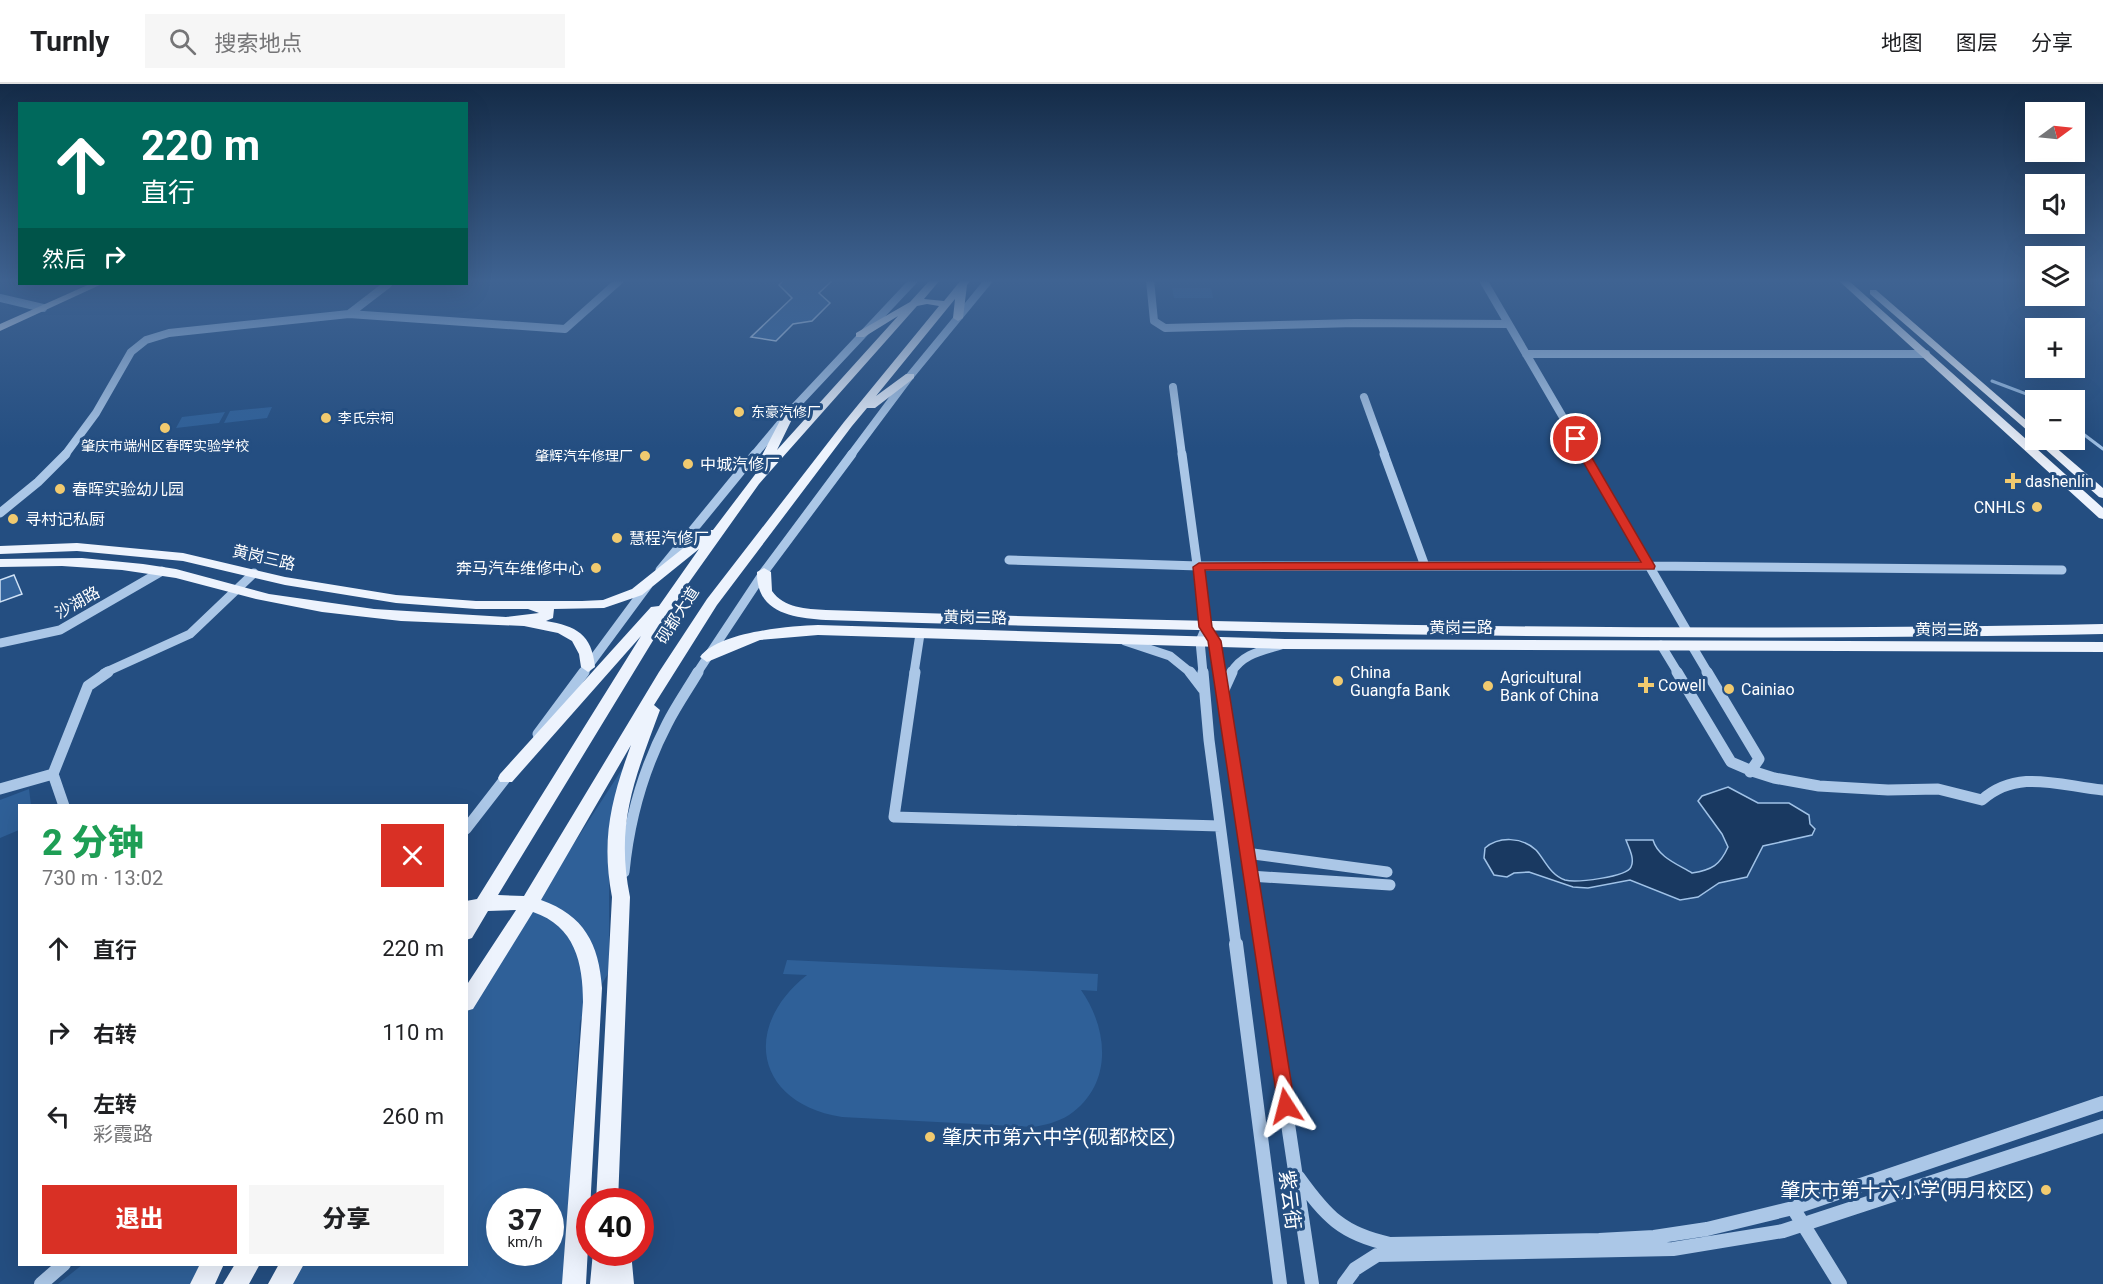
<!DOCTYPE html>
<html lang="zh">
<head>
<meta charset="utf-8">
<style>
	body { margin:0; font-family:Roboto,"Noto Sans SC",sans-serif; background:#f6f6f6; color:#202124; height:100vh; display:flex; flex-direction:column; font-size:22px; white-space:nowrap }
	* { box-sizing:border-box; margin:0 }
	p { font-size:20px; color:#757577 }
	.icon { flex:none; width:33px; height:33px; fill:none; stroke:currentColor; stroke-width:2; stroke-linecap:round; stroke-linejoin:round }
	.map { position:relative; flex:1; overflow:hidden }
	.sheet { position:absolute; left:18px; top:720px; width:450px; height:462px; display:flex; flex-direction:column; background:#fff; border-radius:0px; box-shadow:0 6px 24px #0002 }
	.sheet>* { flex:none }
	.guide { position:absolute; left:18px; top:18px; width:450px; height:183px; border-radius:0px; box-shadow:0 6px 24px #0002; background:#00695c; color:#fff; overflow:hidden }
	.needle { width:39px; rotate:75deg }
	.controls { position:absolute; left:2025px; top:18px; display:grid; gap:12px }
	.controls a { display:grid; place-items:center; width:60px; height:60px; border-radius:0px; background:#fff; box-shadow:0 6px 24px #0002; font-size:30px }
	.speed { position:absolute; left:486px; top:1104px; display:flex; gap:12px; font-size:30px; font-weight:700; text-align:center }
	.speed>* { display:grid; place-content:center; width:78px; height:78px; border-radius:50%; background:#fff; box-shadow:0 6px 24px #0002; line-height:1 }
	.speed small { font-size:15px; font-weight:400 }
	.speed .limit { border:9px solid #d22; background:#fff; color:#111 }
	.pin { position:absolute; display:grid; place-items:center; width:51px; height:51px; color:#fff; margin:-26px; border:3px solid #fff; border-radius:50%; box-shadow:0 2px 6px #0007 }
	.me { position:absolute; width:66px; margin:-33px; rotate:351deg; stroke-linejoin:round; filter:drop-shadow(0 0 4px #0008) }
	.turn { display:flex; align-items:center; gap:21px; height:126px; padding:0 24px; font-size:27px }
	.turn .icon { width:78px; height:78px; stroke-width:2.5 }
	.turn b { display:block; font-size:42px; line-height:51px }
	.then { display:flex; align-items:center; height:57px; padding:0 24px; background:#0003; gap:12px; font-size:22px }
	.round { display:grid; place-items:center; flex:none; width:63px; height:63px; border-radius:0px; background:#f6f6f6 }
	.overview { display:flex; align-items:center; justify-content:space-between; height:102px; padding:0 24px }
	h1 { font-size:36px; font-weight:800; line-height:45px; color:#1e9e55 }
	.button { display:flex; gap:12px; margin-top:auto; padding:12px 24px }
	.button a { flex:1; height:69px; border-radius:0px; background:#d93025; color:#fff; font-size:24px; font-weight:800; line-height:69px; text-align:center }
	.button a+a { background:#f6f6f6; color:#202124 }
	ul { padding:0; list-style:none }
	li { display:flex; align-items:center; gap:18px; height:84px; padding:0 24px }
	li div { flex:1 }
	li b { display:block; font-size:22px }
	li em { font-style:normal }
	header { display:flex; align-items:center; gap:36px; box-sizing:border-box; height:84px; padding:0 30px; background:#fff; border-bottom:2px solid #e0e0e0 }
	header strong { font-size:28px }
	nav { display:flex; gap:33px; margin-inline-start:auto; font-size:21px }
	.search { width:420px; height:54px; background:#f6f6f6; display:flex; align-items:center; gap:15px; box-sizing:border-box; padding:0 21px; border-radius:0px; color:#757577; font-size:22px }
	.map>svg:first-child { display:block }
</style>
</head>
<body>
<header>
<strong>Turnly</strong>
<div class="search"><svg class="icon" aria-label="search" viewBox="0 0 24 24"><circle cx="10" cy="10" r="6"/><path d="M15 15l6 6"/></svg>搜索地点</div>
<nav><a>地图</a><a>图层</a><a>分享</a></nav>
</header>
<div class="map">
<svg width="2103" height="1200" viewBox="0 0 2103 1200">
	<rect width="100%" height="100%" fill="#244e81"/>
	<path fill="#2f6098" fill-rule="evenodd" d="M1172,204H1211L1213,214H1174Z
		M272,323L267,334L224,339L230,327Z
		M225,328L219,339L176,344L182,333Z
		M628,676L609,743V888L580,937L563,1200H288L301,1181L466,1180L467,925ZM500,1118H550V1168H500Z
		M29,705L31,721L20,722L19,746L0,754V716Z
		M787,876L1098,890L1097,907L1081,906C1109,946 1113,1001 1069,1031C1058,1038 1045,1041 1033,1043L842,1033C757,1020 740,944 807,891L783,890Z
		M82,1181H201L190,1200H58Z"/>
	<path fill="#193961" stroke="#a0c2e7" stroke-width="1.5" d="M1728,703L1758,719H1789L1809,731L1810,740L1815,745L1812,751L1763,762L1747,793L1719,799L1698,813L1680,816L1630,796L1588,804L1573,803L1529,788L1514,789L1507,793L1494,791L1484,774L1485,764C1499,752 1522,753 1536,766C1545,776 1550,791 1565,796C1576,799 1627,793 1631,783C1635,775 1629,764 1626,756H1653C1658,773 1677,780 1692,789C1712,786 1720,781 1728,763L1722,750L1698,717L1702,712Z"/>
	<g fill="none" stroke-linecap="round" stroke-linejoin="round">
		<path stroke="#a0c2e7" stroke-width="3" d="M1992,297L2042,316
			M2074,343L2103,365"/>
	</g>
	<path fill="#35659d" stroke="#cfe1f5" stroke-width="1.5" d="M784,196H833L819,209L830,219L812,237L793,240L776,257L751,253L792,214L779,201Z
		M14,491L22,510L0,518V496Z"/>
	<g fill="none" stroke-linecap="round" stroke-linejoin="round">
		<path stroke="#abc7e7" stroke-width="8" d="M1150,196L1154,237L1165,244L1355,239L1508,240
			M1483,196L1585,371
			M0,214L43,224
			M349,230L388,200
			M1526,270H1926
			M1173,303L1182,371
			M1364,313L1385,371
			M65,371L96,329L131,268L146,256L169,249L349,230L565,245L620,196
			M754,371L789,329L914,196
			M851,371L910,292L989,196"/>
		<path stroke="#abc7e7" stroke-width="9" d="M1182,370L1204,532L1206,543L1215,557L1220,589
			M1384,370L1425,482
			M1584,370L1687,547
			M0,429L38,398L66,370
			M1009,476L1199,482H1649L2062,486
			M660,486L755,370
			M1125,557L1170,572L1191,589
			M0,559L60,546L162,487
			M1661,561L1678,589
			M1692,562L1708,589
			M104,589L190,550L254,489
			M583,589L648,501
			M697,589L764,488L852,370
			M914,589L920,550
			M1203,589L1200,557L1206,543
			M1231,589C1242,570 1261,567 1281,561"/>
		<path stroke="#abc7e7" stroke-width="11" d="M915,588L894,733L1220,742
			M1190,588L1203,605
			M1203,588L1209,656L1236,861
			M1220,588L1261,861
			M1677,588L1731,678L1752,687L1774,694L1819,702L1888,706L1938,705L1982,716C2018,684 2060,702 2103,706
			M1707,588L1759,675L1750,688
			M1222,610L1232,588
			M538,650L584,588
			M0,705L53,690
			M64,722L53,690L88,602L108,588
			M466,745L511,687
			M1246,769L1387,788
			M624,788C629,737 643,686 667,640C676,622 688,605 698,588
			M1250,792L1390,801"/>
		<path stroke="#abc7e7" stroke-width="14" d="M1236,860L1280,1200
			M1261,860L1312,1200
			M1298,1093C1326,1132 1342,1150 1390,1160L1599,1156L1654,1153L1707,1145L1793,1124L2103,1019
			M1793,1124L1840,1200
			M41,1200L64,1180
			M1344,1200L1355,1185L1377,1171L1673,1165L1783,1147L2103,1042"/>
		<path fill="#edf3fd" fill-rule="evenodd" d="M930,196H940L924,215L944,217L961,196H971L967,201L963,234L958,237L953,234L955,215L876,312L906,290H914V294L875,324H867L852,342L717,521L654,621L660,626C635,694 615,739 630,813L618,1118H596L612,813C601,755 611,716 631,661L541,816C584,831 599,860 602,904L586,1200H562L583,918C583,879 575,842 533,828L473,925L466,927V902L516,826L488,827L472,854L466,856V817L477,815L641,552L512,698H500L498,694L500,690L651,523L659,522L699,465L642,511L604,524L554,525L553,534L546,537C576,542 592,550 595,583L588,588L581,583L579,570L572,557L558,549L524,542L401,537L322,528L256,515L176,494L122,486L62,482L0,483V475L82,474L143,480L176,485L269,510L374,525L506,533L539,529L528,525H476L396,519L285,501L183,477L77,467L0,470V462L77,459L183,469L285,493L396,511L476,517H582L603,516L632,505L706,446H713L760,384L757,381L785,327L789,326L795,329L777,366L898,232L864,253H856V249L910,218ZM927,220L939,222L844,338L707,515L659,588L524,812L498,811L685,504L759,400L917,222Z
			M1838,196H1848L2103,424V435L2099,434Z
			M90,200H102L0,247V240Z
			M1870,206H1876L2036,345V354L1870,210Z
			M2035,356H2047L2103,404V414L2099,413Z
			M764,484L771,488L772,507C784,524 806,525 826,526C1251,540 1677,549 2103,540V550C1677,559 1251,549 826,536C793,534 756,529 757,488Z
			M818,541L1285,555L2103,558V568L1285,565L818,551L760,556L707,578L700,573C718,548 789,542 818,541Z
			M593,1168H631L634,1200H590Z
			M200,1180H224L215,1200H190Z
			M235,1180H260L249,1200H223Z
			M279,1180H304L293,1200H268Z"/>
	</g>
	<linearGradient id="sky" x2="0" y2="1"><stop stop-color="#142b47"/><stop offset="0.54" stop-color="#3f6392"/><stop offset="1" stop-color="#3f6392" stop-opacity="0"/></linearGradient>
	<rect width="2103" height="364" fill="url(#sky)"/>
	<path fill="#d93025" stroke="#8d1f18" stroke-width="1.5" d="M1576,352L1581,355L1655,482L1654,485L1205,486L1212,543L1221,557L1295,1022L1292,1028L1286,1031L1279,1028L1208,557L1199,543L1193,483L1199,479L1641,478L1570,355Z"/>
	<g fill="#f1ca6f" stroke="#244e81" stroke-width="2">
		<circle cx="739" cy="328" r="6"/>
		<circle cx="326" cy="334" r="6"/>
		<circle cx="165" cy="344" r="6"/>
		<circle cx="645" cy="372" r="6"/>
		<circle cx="688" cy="380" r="6"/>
		<path d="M2010 388h6v6h6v6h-6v6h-6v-6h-6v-6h6z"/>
		<circle cx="60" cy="405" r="6"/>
		<circle cx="2037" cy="423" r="6"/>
		<circle cx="13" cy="435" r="6"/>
		<circle cx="617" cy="454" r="6"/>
		<circle cx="596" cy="484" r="6"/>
		<circle cx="1338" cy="597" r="6"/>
		<path d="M1643 592h6v6h6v6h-6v6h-6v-6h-6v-6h6z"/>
		<circle cx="1488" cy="602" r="6"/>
		<circle cx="1729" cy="605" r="6"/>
		<circle cx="930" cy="1053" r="6"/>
		<circle cx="2046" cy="1106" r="6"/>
	</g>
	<g text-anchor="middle" stroke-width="6" stroke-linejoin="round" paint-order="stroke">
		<g font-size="14" fill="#fff" stroke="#244e81" text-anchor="start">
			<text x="751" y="333">东豪汽修厂</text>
			<text x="338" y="339">李氏宗祠</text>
			<text x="165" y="367" text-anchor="middle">肇庆市端州区春晖实验学校</text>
			<text x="633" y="377" text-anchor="end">肇辉汽车修理厂</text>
		</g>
		<g font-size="16" fill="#fff" stroke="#244e81" text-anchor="start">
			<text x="700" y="386">中城汽修厂</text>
			<text x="2025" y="403">dashenlin</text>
			<text x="72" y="411">春晖实验幼儿园</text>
			<text x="2025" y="429" text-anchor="end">CNHLS</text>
			<text x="25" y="441">寻村记私厨</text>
			<text x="629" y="460">慧程汽修厂</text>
			<text x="584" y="490" text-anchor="end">奔马汽车维修中心</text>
			<text x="1350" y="594">China<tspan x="1350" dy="18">Guangfa Bank</tspan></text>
			<text x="1500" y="599">Agricultural<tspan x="1500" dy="18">Bank of China</tspan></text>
			<text x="1658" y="607">Cowell</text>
			<text x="1741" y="611">Cainiao</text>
		</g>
		<g font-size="16" fill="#fff" stroke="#244e81">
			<text transform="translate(264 473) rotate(13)" y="6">黄岗三路</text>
			<text transform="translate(77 518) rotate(-29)" y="6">沙湖路</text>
			<text transform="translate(677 531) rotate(-57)" y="6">砚都大道</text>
			<text transform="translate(975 533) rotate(1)" y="6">黄岗二路</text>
			<text x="1461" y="549">黄岗二路</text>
			<text x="1947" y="551">黄岗二路</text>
		</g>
		<g font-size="20" fill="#fff" stroke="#244e81" text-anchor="start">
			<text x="942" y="1060">肇庆市第六中学(砚都校区)</text>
			<text x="2034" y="1113" text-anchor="end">肇庆市第十六小学(明月校区)</text>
		</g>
		<g font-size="20" fill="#fff" stroke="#244e81">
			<text transform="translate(1290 1116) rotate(83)" y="7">紫云街</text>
		</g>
	</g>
</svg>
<div class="controls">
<a><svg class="needle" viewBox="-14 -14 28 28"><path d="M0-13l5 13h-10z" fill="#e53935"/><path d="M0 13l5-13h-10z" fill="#757577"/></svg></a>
<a><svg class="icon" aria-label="sound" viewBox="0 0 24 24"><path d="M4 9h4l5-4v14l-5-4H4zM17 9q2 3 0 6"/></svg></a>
<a><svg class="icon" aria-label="layers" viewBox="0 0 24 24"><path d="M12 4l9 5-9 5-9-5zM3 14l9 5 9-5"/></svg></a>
<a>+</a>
<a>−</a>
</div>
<div class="speed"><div>37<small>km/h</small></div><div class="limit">40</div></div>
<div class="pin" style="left:1576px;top:355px;background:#d93025"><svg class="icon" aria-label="arrive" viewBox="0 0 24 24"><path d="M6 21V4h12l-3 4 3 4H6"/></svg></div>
<svg class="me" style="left:1286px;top:1022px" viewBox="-20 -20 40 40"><path d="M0-17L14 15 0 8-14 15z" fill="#d93025" stroke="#fff" stroke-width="4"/></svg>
<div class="guide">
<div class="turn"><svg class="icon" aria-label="ahead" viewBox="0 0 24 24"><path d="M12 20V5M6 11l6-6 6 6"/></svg><div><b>220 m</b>直行</div></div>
<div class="then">然后<svg class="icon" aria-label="right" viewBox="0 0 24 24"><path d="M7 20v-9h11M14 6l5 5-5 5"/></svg></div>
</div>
<section class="sheet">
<div class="overview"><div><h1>2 分钟</h1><p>730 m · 13:02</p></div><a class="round" style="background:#d93025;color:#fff"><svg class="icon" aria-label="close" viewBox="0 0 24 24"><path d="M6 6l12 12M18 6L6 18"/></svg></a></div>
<ul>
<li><svg class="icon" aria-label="ahead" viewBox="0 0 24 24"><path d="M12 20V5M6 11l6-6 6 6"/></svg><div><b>直行</b></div><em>220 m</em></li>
<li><svg class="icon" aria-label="right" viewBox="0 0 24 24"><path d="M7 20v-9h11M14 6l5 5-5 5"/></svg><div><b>右转</b></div><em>110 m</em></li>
<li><svg class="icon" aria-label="left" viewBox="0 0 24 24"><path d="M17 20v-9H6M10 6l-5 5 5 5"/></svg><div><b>左转</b><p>彩霞路</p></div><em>260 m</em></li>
</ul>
<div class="button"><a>退出</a><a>分享</a></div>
</section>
</div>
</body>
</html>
